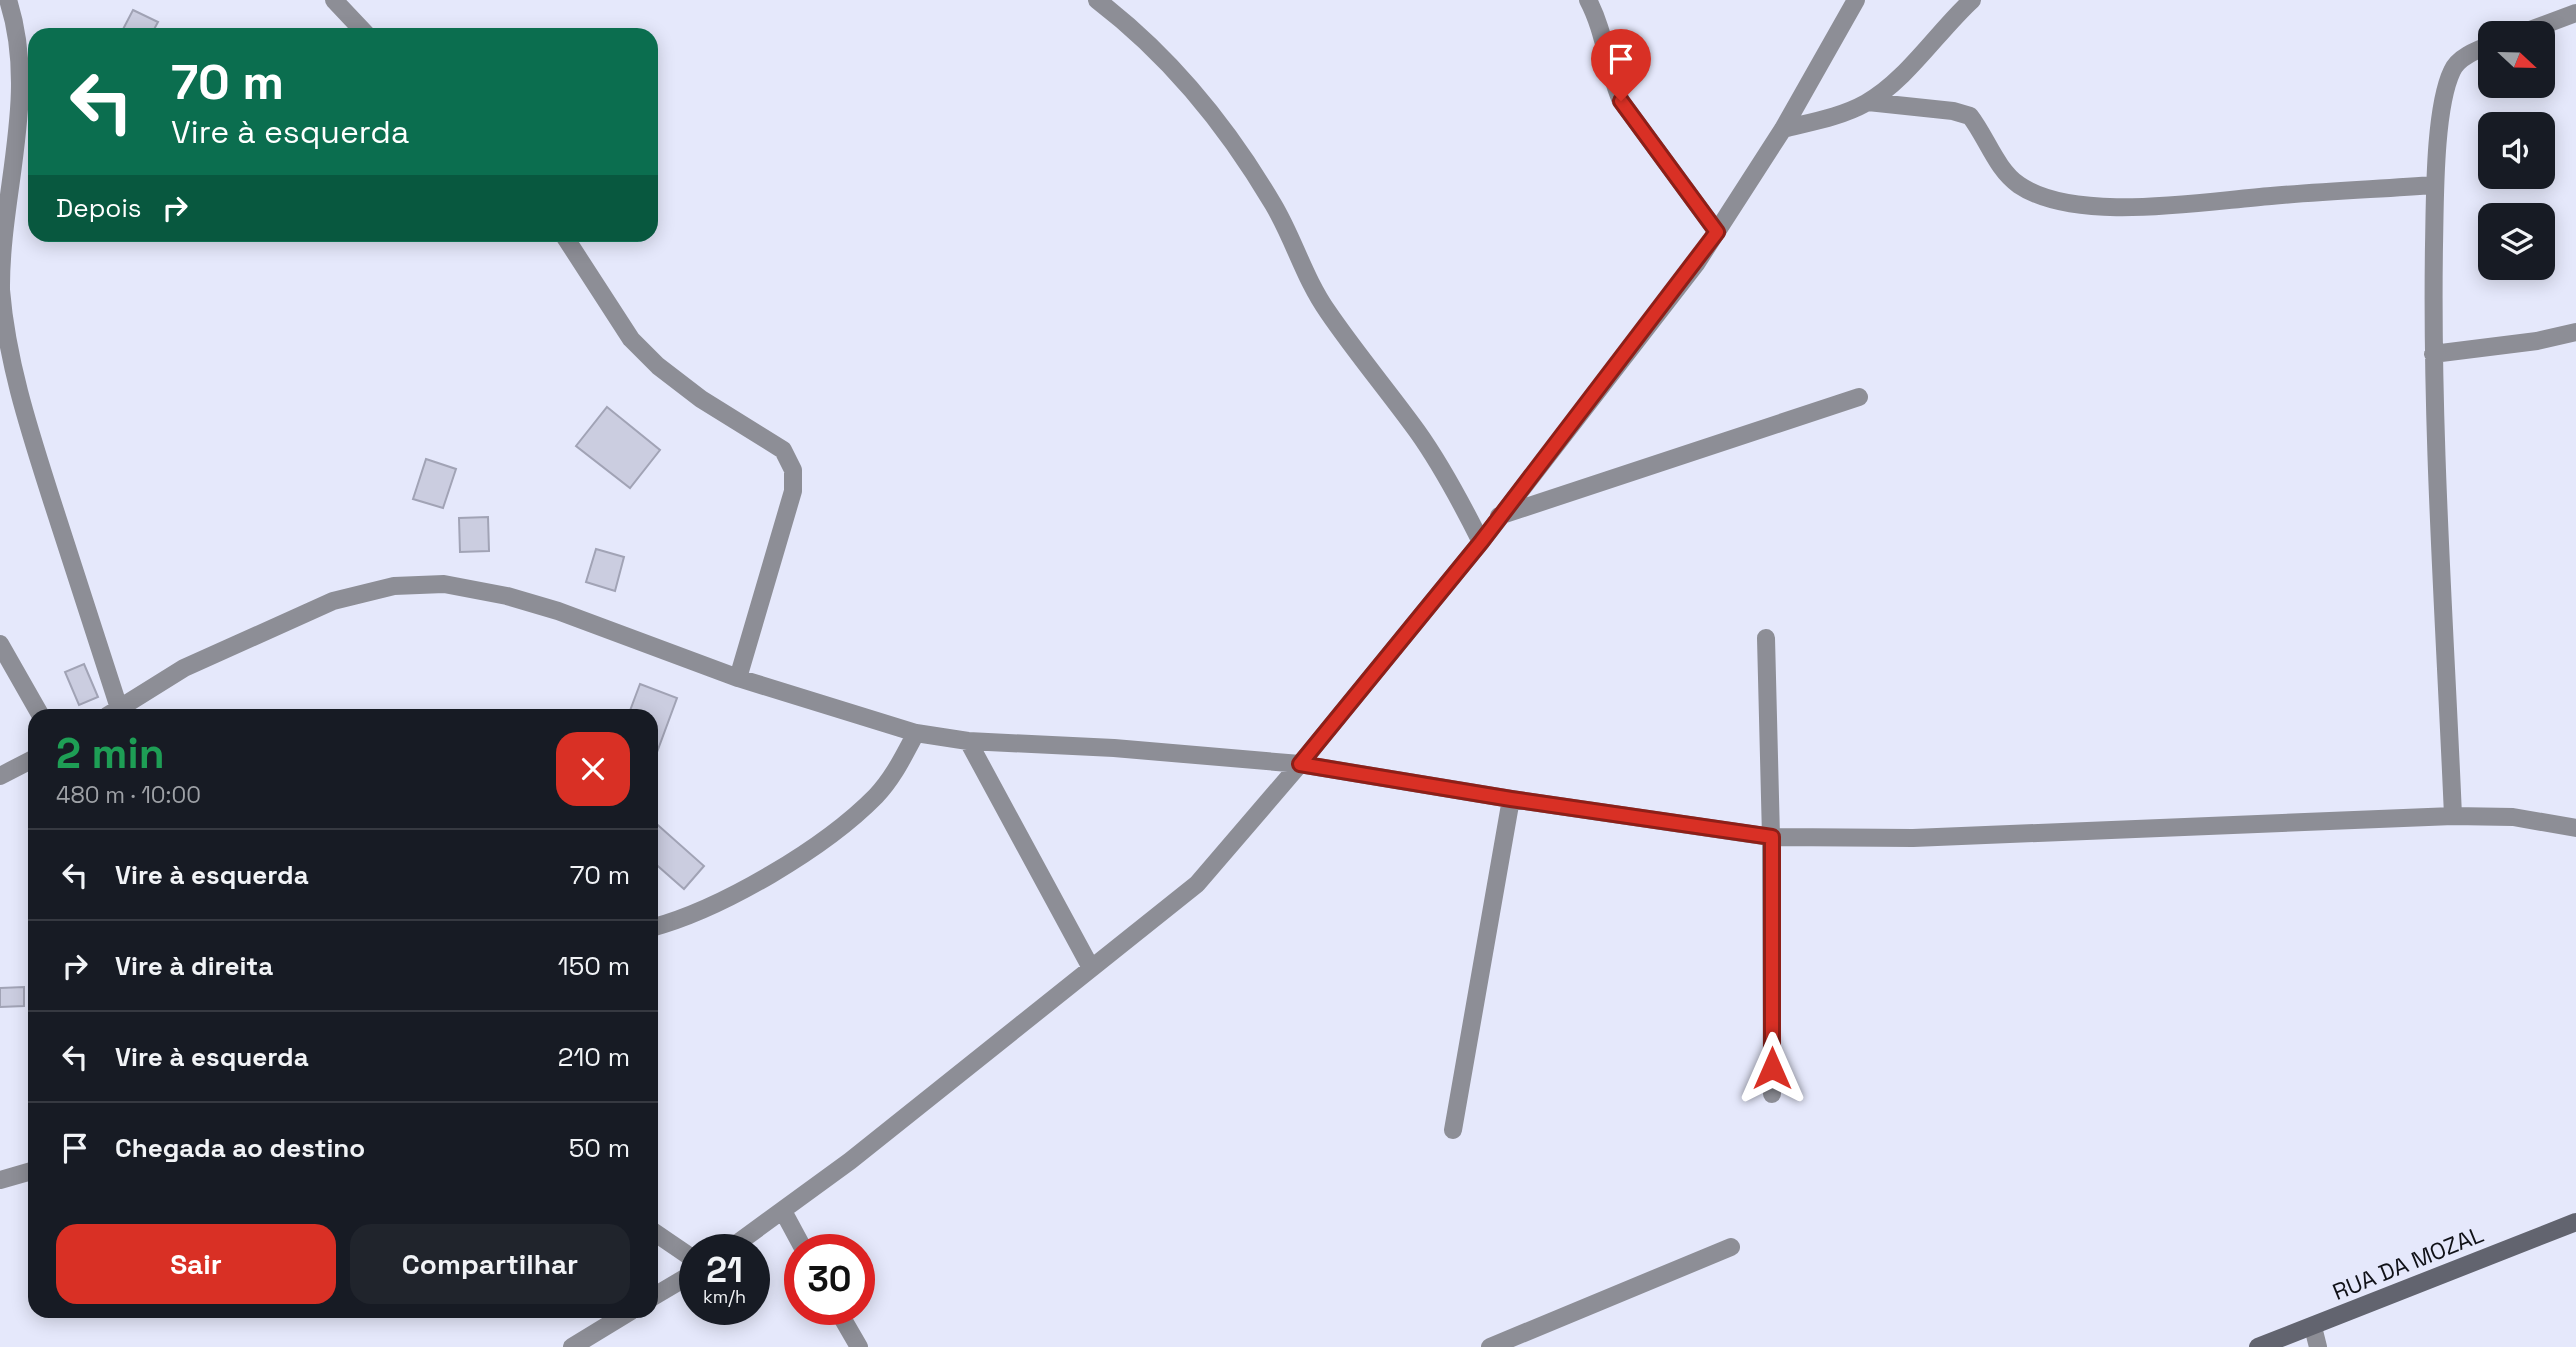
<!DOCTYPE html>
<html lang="pt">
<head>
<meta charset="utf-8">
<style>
	body { margin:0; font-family:"Space Grotesk",sans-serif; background:#20242c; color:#f1f3f6; height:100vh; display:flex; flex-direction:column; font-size:26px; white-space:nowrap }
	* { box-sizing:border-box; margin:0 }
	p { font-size:23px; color:#9ea1a6 }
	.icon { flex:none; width:38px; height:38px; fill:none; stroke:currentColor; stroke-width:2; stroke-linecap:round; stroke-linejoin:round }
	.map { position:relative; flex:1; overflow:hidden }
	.sheet { position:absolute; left:28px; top:709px; width:630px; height:609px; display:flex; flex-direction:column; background:#171b24; border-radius:21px; box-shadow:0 4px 18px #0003 }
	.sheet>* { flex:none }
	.hud { position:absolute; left:28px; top:28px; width:630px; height:214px; border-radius:21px; box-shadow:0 4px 18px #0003; background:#0b6e4f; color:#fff; overflow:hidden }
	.needle { width:46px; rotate:112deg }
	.fabs { position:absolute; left:2478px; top:21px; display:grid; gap:14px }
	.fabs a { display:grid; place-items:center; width:77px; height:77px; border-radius:14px; background:#171b24; box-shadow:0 4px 18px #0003; font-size:35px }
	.speed { position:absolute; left:679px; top:1234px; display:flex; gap:14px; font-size:35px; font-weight:700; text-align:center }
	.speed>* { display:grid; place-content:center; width:91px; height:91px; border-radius:50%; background:#171b24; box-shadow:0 4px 18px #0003; line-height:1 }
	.speed small { font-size:18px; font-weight:400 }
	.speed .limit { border:10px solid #d22; background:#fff; color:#111 }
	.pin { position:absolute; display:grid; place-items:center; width:60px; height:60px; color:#fff; margin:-72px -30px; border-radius:50% 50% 50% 0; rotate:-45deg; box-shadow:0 0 7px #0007 }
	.pin .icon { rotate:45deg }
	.me { position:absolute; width:77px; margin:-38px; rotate:0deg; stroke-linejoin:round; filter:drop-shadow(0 0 5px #0008) }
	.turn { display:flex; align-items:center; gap:24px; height:147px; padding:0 28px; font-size:32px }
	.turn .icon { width:91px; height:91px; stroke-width:2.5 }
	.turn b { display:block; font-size:49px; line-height:60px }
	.then { display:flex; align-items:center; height:66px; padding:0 28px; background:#0003; gap:14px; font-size:26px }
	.round { display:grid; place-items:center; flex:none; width:74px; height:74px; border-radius:21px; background:#20242c }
	.summary { display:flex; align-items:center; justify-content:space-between; height:119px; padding:0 28px }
	h1 { font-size:42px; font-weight:700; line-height:52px; color:#1e9e55 }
	.cta { display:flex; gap:14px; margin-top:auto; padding:14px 28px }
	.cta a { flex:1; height:80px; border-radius:21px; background:#d93025; color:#fff; font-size:28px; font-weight:700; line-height:80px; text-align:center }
	.cta a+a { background:#20242c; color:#f1f3f6 }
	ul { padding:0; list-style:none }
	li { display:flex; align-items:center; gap:21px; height:91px; padding:0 28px; border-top:2px solid #363941 }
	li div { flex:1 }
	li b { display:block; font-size:26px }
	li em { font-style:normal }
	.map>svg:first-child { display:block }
</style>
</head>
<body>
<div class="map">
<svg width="2576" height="1347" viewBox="0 0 2576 1347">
	<rect width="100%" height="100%" fill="#e5e8fb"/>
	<path fill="#cbcde0" stroke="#a1a3b5" stroke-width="2" d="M133,10L158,22L151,35H120Z
		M607,407L660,450L630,488L576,446Z
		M426,459L456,469L443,508L413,499Z
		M488,517L489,551L460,552L459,518Z
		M596,549L624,557L615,591L586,582Z
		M84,664L98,697L79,705L65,672Z
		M640,684L677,698L653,763L651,716H628Z
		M651,819L704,866L684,889L651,860Z
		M24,987V1006L0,1007V988Z"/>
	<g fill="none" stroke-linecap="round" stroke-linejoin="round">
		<path stroke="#8d8e96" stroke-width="18" d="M8,0C39,96 0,193 1,290C7,363 30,432 52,501C75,570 97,639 119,708
			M334,0L367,35
			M1097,0C1169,55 1227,126 1273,204C1294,239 1304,278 1328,312C1356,353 1388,391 1417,431C1442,466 1462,504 1481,542
			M1588,0C1605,32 1607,68 1621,101L1717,232
			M2522,33L2576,13
			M1868,102L1953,111L1970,116C1987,138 1996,169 2019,185C2076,224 2204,201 2271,196C2325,191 2380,189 2435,185
			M1783,129C1811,122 1841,117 1866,103C1906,81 1938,31 1972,0
			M563,234L631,339L658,366L701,399L783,450L793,470V491L738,678
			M2433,354L2537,341L2576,332
			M1499,516L1859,397
			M1766,638L1771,837L1772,1094
			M0,644L41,716
			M107,716L184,668L333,601L394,586L444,584L507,596L558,611L738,678L916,733L968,741L1114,748L1300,764L1511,799L1771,837L1913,838L2453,816L2513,817L2576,828
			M968,741L1091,968
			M0,776L35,758
			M2453,816C2445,626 2431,435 2434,245C2435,201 2434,109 2452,71C2458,57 2477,50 2490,45
			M651,928C722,909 825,848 876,796C894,777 904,755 916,733
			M1453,1130L1511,799
			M0,1180L35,1170
			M783,1211L804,1250
			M651,1230L695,1260
			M728,1250L850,1161L1197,884L1300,764L1481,542L1696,264L1783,129L1856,0
			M651,1298L695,1272
			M837,1309L859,1347
			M2313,1327L2318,1347
			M572,1347L631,1311
			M1490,1347L1731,1247"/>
		<path stroke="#62646f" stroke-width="18" d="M2258,1347L2576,1222"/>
	</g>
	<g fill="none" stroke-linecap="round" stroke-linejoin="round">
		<defs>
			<path id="route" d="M1621,101L1717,232L1481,542L1300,764L1511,799L1772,837V1068"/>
		</defs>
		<use href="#route" stroke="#8d1f18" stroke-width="18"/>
		<use href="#route" stroke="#d93025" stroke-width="12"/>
	</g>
	<g text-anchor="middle" stroke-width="7" stroke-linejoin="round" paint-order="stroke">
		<g font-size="23" fill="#101117" stroke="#e5e8fb">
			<text transform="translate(2408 1263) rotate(-22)" y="8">RUA DA MOZAL</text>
		</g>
	</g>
</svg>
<div class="fabs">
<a><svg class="needle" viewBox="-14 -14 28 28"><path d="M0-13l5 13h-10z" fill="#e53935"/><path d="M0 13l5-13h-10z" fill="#9ea1a6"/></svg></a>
<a><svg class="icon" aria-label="sound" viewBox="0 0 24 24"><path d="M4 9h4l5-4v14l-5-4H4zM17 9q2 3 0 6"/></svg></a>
<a><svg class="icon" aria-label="layers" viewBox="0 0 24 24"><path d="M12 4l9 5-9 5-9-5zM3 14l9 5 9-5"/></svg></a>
</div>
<div class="speed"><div>21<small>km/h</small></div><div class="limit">30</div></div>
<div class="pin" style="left:1621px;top:101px;background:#d93025"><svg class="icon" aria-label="arrive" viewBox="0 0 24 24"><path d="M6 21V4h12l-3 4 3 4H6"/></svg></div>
<svg class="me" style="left:1772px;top:1068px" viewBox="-20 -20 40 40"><path d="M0-17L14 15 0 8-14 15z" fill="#d93025" stroke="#fff" stroke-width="4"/></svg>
<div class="hud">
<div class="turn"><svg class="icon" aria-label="left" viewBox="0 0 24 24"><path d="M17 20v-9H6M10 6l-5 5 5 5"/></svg><div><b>70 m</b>Vire à esquerda</div></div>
<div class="then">Depois<svg class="icon" aria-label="right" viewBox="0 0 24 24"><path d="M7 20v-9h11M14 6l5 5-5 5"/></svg></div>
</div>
<section class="sheet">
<div class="summary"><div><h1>2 min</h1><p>480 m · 10:00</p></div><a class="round" style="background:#d93025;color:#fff"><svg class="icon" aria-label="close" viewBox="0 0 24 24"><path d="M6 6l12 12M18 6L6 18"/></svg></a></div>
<ul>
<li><svg class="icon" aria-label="left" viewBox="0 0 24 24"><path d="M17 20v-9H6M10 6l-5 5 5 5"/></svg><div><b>Vire à esquerda</b></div><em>70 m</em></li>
<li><svg class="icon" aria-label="right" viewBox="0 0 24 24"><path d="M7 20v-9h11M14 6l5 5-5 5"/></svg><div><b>Vire à direita</b></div><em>150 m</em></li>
<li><svg class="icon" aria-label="left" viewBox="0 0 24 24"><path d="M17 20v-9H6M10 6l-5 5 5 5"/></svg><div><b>Vire à esquerda</b></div><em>210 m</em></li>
<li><svg class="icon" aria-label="arrive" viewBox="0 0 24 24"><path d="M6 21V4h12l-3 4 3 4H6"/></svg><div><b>Chegada ao destino</b></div><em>50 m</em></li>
</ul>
<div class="cta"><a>Sair</a><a>Compartilhar</a></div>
</section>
</div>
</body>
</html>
